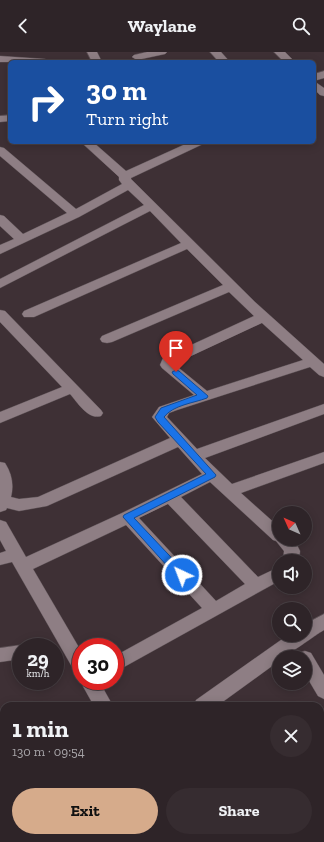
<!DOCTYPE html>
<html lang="en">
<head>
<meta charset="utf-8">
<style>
	body { margin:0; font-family:"Zilla Slab",serif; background:#362c30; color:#f1f3f6; height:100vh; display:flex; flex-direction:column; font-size:15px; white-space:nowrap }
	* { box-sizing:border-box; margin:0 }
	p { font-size:13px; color:#a7a4a8 }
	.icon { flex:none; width:22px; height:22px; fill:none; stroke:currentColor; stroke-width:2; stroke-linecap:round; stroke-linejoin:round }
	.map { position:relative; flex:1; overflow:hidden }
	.panel { position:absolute; left:0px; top:650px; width:324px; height:140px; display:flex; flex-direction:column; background:#2e2428; border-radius:12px 12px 0 0; box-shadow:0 2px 10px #0003,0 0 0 1px #494145 }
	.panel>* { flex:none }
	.hud { position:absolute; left:8px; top:8px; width:308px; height:84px; border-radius:6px; box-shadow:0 2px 10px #0003,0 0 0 1px #494145; background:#1a4fa0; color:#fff; overflow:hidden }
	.needle { width:26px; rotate:315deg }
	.buttons { position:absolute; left:272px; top:454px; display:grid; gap:8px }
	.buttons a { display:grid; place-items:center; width:40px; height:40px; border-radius:50%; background:#2e2428; box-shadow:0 2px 10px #0003,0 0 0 1px #494145; font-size:20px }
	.speed { position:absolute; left:12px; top:586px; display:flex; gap:8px; font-size:20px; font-weight:700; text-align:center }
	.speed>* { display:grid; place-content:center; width:52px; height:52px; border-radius:50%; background:#2e2428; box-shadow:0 2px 10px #0003,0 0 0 1px #494145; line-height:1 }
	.speed small { font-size:10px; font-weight:400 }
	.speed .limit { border:6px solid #d22; background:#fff; color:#111 }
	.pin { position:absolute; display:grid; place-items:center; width:34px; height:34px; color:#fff; margin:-41px -17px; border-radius:50% 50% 50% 0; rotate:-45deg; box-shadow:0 0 4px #0007 }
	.pin .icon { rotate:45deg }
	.me { position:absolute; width:44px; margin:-22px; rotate:317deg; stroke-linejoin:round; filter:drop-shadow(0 0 3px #0008) }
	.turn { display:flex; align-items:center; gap:14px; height:84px; padding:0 12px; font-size:18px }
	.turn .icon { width:52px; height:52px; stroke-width:2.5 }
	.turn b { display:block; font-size:28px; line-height:34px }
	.round { display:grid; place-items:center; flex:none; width:42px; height:42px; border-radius:21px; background:#362c30 }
	.head { display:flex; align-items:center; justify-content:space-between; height:68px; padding:0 12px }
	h1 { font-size:24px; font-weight:800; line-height:30px }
	.primary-button { display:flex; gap:8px; margin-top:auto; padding:8px 12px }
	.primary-button a { flex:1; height:46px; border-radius:24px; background:#d6ab8b; color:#111; font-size:16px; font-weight:800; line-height:46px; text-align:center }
	.primary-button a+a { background:#362c30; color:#f1f3f6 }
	header { display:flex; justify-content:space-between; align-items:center; height:52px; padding:0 12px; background:#2e2428; font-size:18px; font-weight:800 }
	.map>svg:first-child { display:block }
</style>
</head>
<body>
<header><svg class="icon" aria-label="back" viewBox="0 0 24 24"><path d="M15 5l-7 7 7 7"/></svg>Waylane<svg class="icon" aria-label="search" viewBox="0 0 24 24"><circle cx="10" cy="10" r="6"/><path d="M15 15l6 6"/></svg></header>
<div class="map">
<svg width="324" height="790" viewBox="0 0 324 790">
	<rect width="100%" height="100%" fill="#3e3035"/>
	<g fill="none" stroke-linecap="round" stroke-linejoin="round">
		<defs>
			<path id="street" d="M87,0H97L102,10H92Z
				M147,0H167L165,2L137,8L132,5L134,3Z
				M210,0H221L230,10H219Z
				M274,0H285L295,10H284Z
				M0,4L45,7L50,10H0Z
				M324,19V26L314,29L324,36V44L320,43L314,37V22Z
				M10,63V69L0,70V64Z
				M81,90H93L126,119L190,90H204L203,92L131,126V127L255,250L324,312V325L319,323L310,315L177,358L169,361L167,365L197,397L324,352V362L205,406L232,432L324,400V411L241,441L279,475V487H294L300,499L299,509H283L284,499L276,489L273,488L210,430L181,445L258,525L279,515V529L115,620V604L202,556L126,473L33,517L81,599V622L75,620L12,510L0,513V501L6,499L0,488V468L6,470L26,505L122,461L202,422L178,395L47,454L19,459L7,456L6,458L0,460V410L5,411C12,422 14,433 11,445L19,447L38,445L170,386L152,365L159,355L194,343L162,316L160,313L163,306L254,264L229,240L112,290L107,291L102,290L100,287L102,284L223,233L187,197L34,265H24L22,262L24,259L181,191L150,159L0,236V227L144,153L128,138L79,165L0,202V193L14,187L0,174V163L4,164L23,182L67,161L0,104V95L4,96L76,157L122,132L119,128V125ZM262,271L303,308L207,339L174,312ZM168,452L245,532L216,549L139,466Z
				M0,258L5,259L101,358L103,361L101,364C88,368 78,351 70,342L0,371V360L62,335L0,270Z
				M324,562V578C315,583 287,605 279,605V609L217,654H194L196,648L288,583H305V572Z
				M21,593L27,595H21V607L0,610V596Z
				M305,599L311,601L324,623V647L318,644L305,622V605H297L299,601Z
				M81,627V629H99L113,654H94L80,629Z
				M182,786H203L205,790H184Z"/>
		</defs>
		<use href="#street" stroke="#5a4f53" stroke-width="1"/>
		<use href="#street" fill="#8e7e84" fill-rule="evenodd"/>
	</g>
	<path fill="#1a73e8" stroke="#114b97" d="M176,318L179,319L208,344L207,346C194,351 173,353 164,365L216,423L215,425L134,466L185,520L187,523L185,526H178L123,465L124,463L206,422L158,370L155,365L161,356L197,343L173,322L172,320Z"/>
</svg>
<div class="buttons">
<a><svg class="needle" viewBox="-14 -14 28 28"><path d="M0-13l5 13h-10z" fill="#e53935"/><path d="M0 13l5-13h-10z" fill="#a7a4a8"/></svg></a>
<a><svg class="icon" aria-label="sound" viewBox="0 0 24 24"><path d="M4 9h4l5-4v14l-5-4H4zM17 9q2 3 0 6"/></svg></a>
<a><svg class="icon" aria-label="search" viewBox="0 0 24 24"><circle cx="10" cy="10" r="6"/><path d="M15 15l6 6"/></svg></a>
<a><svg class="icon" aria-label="layers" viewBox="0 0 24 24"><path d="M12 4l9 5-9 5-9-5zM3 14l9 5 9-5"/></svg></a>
</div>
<div class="speed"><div>29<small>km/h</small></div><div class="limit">30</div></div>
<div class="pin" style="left:176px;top:320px;background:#d93025"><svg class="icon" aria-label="arrive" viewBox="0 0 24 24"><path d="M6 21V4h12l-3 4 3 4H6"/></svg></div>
<svg class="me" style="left:182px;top:523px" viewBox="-20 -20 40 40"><circle r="17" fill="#1a73e8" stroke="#fff" stroke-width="3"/><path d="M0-11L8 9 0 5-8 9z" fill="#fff"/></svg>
<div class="hud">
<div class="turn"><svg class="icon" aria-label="right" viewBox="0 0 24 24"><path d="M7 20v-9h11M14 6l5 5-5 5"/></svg><div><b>30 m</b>Turn right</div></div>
</div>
<section class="panel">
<div class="head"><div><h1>1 min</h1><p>130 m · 09:54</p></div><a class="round"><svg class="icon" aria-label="close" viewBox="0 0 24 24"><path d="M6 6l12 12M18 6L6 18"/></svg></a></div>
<div class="primary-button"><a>Exit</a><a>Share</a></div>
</section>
</div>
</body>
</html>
